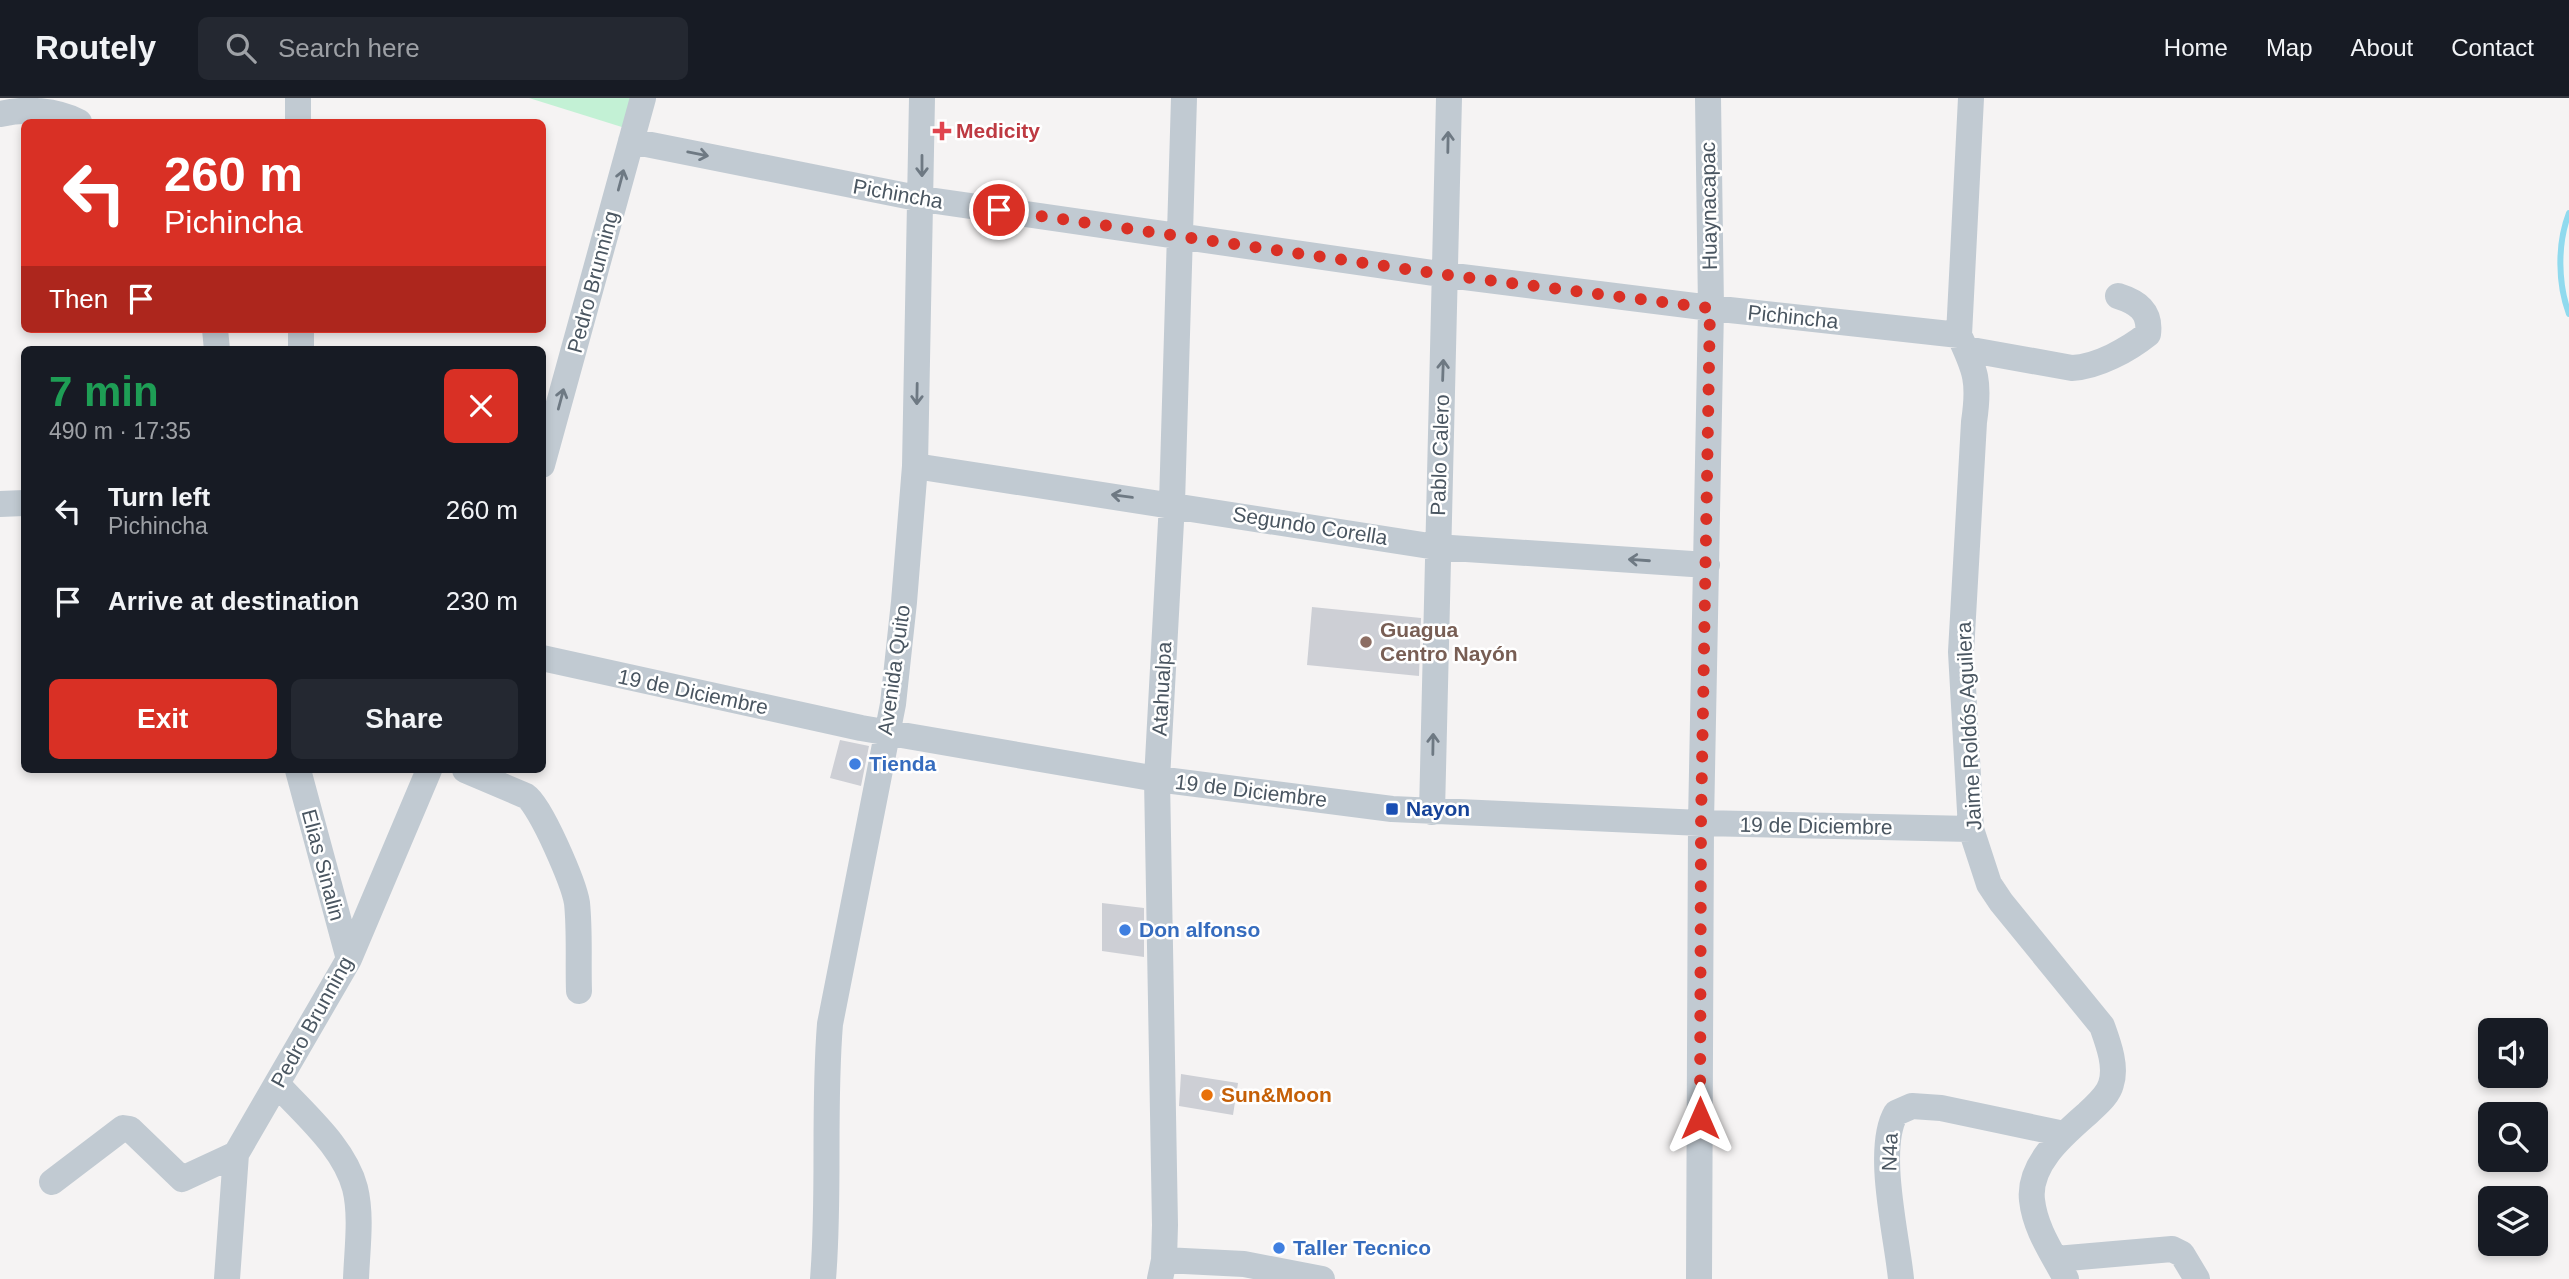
<!DOCTYPE html>
<html lang="en">
<head>
<meta charset="utf-8">
<style>
	body { margin:0; font-family:Helvetica,sans-serif; background:#242831; color:#f1f3f6; height:100vh; display:flex; flex-direction:column; font-size:26px; white-space:nowrap }
	* { box-sizing:border-box; margin:0 }
	p { font-size:23px; color:#9ea1a6 }
	.icon { flex:none; width:38px; height:38px; fill:none; stroke:currentColor; stroke-width:2; stroke-linecap:round; stroke-linejoin:round }
	.map { position:relative; flex:1; overflow:hidden }
	.details { position:absolute; left:21px; top:248px; width:525px; height:427px; display:flex; flex-direction:column; background:#171b24; border-radius:10px; box-shadow:0 4px 10px #0003 }
	.details>* { flex:none }
	.guide { position:absolute; left:21px; top:21px; width:525px; height:214px; border-radius:10px; box-shadow:0 4px 10px #0003; background:#d93025; color:#fff; overflow:hidden }
	.tools { position:absolute; left:2478px; top:920px; display:grid; gap:14px }
	.tools a { display:grid; place-items:center; width:70px; height:70px; border-radius:10px; background:#171b24; box-shadow:0 4px 10px #0003; font-size:35px }
	.pin { position:absolute; display:grid; place-items:center; width:60px; height:60px; color:#fff; margin:-30px; border:4px solid #fff; border-radius:50%; box-shadow:0 2px 7px #0007 }
	.me { position:absolute; width:77px; margin:-38px; rotate:0deg; stroke-linejoin:round; filter:drop-shadow(0 0 5px #0008) }
	.turn { display:flex; align-items:center; gap:24px; height:147px; padding:0 28px; font-size:32px }
	.turn .icon { width:91px; height:91px; stroke-width:2.5 }
	.turn b { display:block; font-size:49px; line-height:60px }
	.then { display:flex; align-items:center; height:66px; padding:0 28px; background:#0003; gap:14px; font-size:26px }
	.round { display:grid; place-items:center; flex:none; width:74px; height:74px; border-radius:10px; background:#242831 }
	.overview { display:flex; align-items:center; justify-content:space-between; height:119px; padding:0 28px }
	h1 { font-size:42px; font-weight:600; line-height:52px; color:#1e9e55 }
	.action { display:flex; gap:14px; margin-top:auto; padding:14px 28px }
	.action a { flex:1; height:80px; border-radius:10px; background:#d93025; color:#fff; font-size:28px; font-weight:600; line-height:80px; text-align:center }
	.action a+a { background:#242831; color:#f1f3f6 }
	ul { padding:0; list-style:none }
	li { display:flex; align-items:center; gap:21px; height:91px; padding:0 28px }
	li div { flex:1 }
	li b { display:block; font-size:26px }
	li em { font-style:normal }
	header { display:flex; align-items:center; gap:42px; box-sizing:border-box; height:98px; padding:0 35px; background:#171b24; border-bottom:2px solid #363941 }
	header strong { font-size:33px }
	nav { display:flex; gap:38px; margin-inline-start:auto; font-size:24px }
	.search { width:490px; height:63px; background:#242831; display:flex; align-items:center; gap:18px; box-sizing:border-box; padding:0 24px; border-radius:10px; color:#9ea1a6; font-size:26px }
	.map>svg:first-child { display:block }
</style>
</head>
<body>
<header>
<strong>Routely</strong>
<div class="search"><svg class="icon" aria-label="search" viewBox="0 0 24 24"><circle cx="10" cy="10" r="6"/><path d="M15 15l6 6"/></svg>Search here</div>
<nav><a>Home</a><a>Map</a><a>About</a><a>Contact</a></nav>
</header>
<div class="map">
<svg width="2569" height="1181" viewBox="0 0 2569 1181">
	<rect width="100%" height="100%" fill="#f5f3f3"/>
	<path fill="#c3f1d5" d="M529,0H634L625,30Z"/>
	<g fill="none" stroke-linecap="round" stroke-linejoin="round">
		<path stroke="#90daee" stroke-width="6" d="M2569,115C2557,146 2558,186 2569,216"/>
	</g>
	<path fill="#cdcfd5" d="M1312,509L1421,520L1419,578L1307,567Z
		M840,642L869,648L861,688L830,680Z
		M1102,805L1144,810V859L1102,853Z
		M1181,976L1238,985L1233,1017L1179,1008Z"/>
	<g fill="none" stroke-linecap="round" stroke-linejoin="round">
		<path stroke="#c1cad2" stroke-width="26" d="M1971,0L1959,237C1976,273 1980,284 1974,324L1961,554L1971,731L1989,786L2001,804L2102,928C2108,945 2117,968 2111,986C2108,998 2096,1007 2088,1015C2063,1037 2028,1066 2032,1102C2035,1131 2053,1156 2066,1181
			M0,16C25,10 56,12 79,24
			M298,24V0
			M631,43L922,101L1447,177L1711,210L1959,237
			M215,231L217,252
			M301,231V252
			M1966,251L2072,270C2097,269 2128,252 2148,236C2151,213 2137,204 2118,198
			M542,367L643,0
			M915,368L1436,449L1707,467
			M0,406L24,405
			M542,560L861,630L1157,681L1392,711L1701,725L1971,731
			M298,672L349,861
			M465,672L526,698C541,708 574,786 577,805C580,834 578,864 579,893
			M1432,714L1449,0
			M278,987C305,1017 344,1049 355,1090C362,1118 357,1152 356,1181
			M52,1084L123,1030L130,1031L182,1081L236,1056
			M2056,1161L2172,1151L2182,1156L2197,1181
			M1164,1162L1244,1166L1322,1181
			M227,1181L236,1056L349,861L429,672
			M823,1181C830,1096 823,1011 830,926L893,606L904,504L915,368L922,0
			M1160,1181L1164,1162L1165,1127L1157,681L1172,405L1184,0
			M1699,1181L1701,725L1711,210L1708,0
			M1901,1181C1897,1138 1875,1051 1896,1015L1912,1008L1941,1010L2064,1036"/>
	</g>
	<defs><path id="oneway-shaft" d="M-6 0H5M1.5-3L5.5 0L1.5 3" fill="none" stroke-width="1.6" stroke-linecap="round" stroke-linejoin="round" transform="scale(1.75)"/></defs>
	<g stroke="#6e7983">
		<use href="#oneway-shaft" transform="translate(1448 44) rotate(-89)"/>
		<use href="#oneway-shaft" transform="translate(698 56) rotate(11)"/>
		<use href="#oneway-shaft" transform="translate(922 68) rotate(90)"/>
		<use href="#oneway-shaft" transform="translate(621 82) rotate(-75)"/>
		<use href="#oneway-shaft" transform="translate(1443 272) rotate(-88)"/>
		<use href="#oneway-shaft" transform="translate(917 296) rotate(91)"/>
		<use href="#oneway-shaft" transform="translate(561 301) rotate(-75)"/>
		<use href="#oneway-shaft" transform="translate(1122 398) rotate(-172)"/>
		<use href="#oneway-shaft" transform="translate(1639 462) rotate(-176)"/>
		<use href="#oneway-shaft" transform="translate(1433 646) rotate(-89)"/>
	</g>
	<g fill="none" stroke-linecap="round" stroke-linejoin="round">
		<path stroke="#d93025" stroke-width="12" stroke-dasharray="0 21.6" d="M999,112L1447,177L1710,210L1701,725L1700,1020"/>
	</g>
	<path fill="#e0444e" stroke="#fff" stroke-width="2.5" d="M938.5 22.5h7v7h7v7h-7v7h-7v-7h-7v-7h7z"/>
	<circle fill="#8d6e63" stroke="#fff" stroke-width="2.5" cx="1366" cy="544" r="7"/>
	<g fill="#3f7fe0" stroke="#fff" stroke-width="2.5">
		<circle cx="855" cy="666" r="7"/>
		<circle cx="1125" cy="832" r="7"/>
		<circle cx="1279" cy="1150" r="7"/>
	</g>
	<rect fill="#1a4fb4" stroke="#fff" stroke-width="2.5" x="1385" y="704" width="14" height="14" rx="3.5"/>
	<circle fill="#e8710a" stroke="#fff" stroke-width="2.5" cx="1207" cy="997" r="7"/>
	<g text-anchor="middle" stroke-width="5" stroke-linejoin="round" paint-order="stroke">
		<g font-size="21" font-weight="bold" fill="#be3a42" stroke="#fff" text-anchor="start">
			<text x="956" y="40">Medicity</text>
		</g>
		<g font-size="21" fill="#4a5661" stroke="#fff">
			<text transform="translate(898 96) rotate(10)" y="7">Pichincha</text>
			<text transform="translate(1709 108) rotate(-91)" y="7">Huaynacapac</text>
			<text transform="translate(593 184) rotate(-75)" y="7">Pedro Brunning</text>
			<text transform="translate(1793 219) rotate(6)" y="7">Pichincha</text>
			<text transform="translate(1440 357) rotate(-88)" y="7">Pablo Calero</text>
			<text transform="translate(1310 428) rotate(9)" y="7">Segundo Corella</text>
			<text transform="translate(894 572) rotate(-82)" y="7">Avenida Quito</text>
			<text transform="translate(1162 591) rotate(-87)" y="7">Atahualpa</text>
			<text transform="translate(693 594) rotate(12)" y="7">19 de Diciembre</text>
			<text transform="translate(1969 628) rotate(-93)" y="7">Jaime Roldós Aguilera</text>
			<text transform="translate(1251 693) rotate(7)" y="7">19 de Diciembre</text>
			<text transform="translate(1816 728) rotate(1)" y="7">19 de Diciembre</text>
			<text transform="translate(323 767) rotate(75)" y="7">Elias Sinalin</text>
			<text transform="translate(312 924) rotate(-61)" y="7">Pedro Brunning</text>
			<text transform="translate(1890 1054) rotate(-88)" y="7">N4a</text>
		</g>
		<g font-size="21" font-weight="bold" fill="#785e54" stroke="#fff" text-anchor="start">
			<text x="1380" y="539">Guagua<tspan x="1380" dy="24">Centro Nayón</tspan></text>
		</g>
		<g font-size="21" font-weight="bold" fill="#366cbe" stroke="#fff" text-anchor="start">
			<text x="869" y="673">Tienda</text>
			<text x="1139" y="839">Don alfonso</text>
			<text x="1293" y="1157">Taller Tecnico</text>
		</g>
		<g font-size="21" font-weight="bold" fill="#164399" stroke="#fff" text-anchor="start">
			<text x="1406" y="718">Nayon</text>
		</g>
		<g font-size="21" font-weight="bold" fill="#c56008" stroke="#fff" text-anchor="start">
			<text x="1221" y="1004">Sun&amp;Moon</text>
		</g>
	</g>
</svg>
<div class="tools">
<a><svg class="icon" aria-label="sound" viewBox="0 0 24 24"><path d="M4 9h4l5-4v14l-5-4H4zM17 9q2 3 0 6"/></svg></a>
<a><svg class="icon" aria-label="search" viewBox="0 0 24 24"><circle cx="10" cy="10" r="6"/><path d="M15 15l6 6"/></svg></a>
<a><svg class="icon" aria-label="layers" viewBox="0 0 24 24"><path d="M12 4l9 5-9 5-9-5zM3 14l9 5 9-5"/></svg></a>
</div>
<div class="pin" style="left:999px;top:112px;background:#d93025"><svg class="icon" aria-label="arrive" viewBox="0 0 24 24"><path d="M6 21V4h12l-3 4 3 4H6"/></svg></div>
<svg class="me" style="left:1700px;top:1020px" viewBox="-20 -20 40 40"><path d="M0-17L14 15 0 8-14 15z" fill="#d93025" stroke="#fff" stroke-width="4"/></svg>
<div class="guide">
<div class="turn"><svg class="icon" aria-label="left" viewBox="0 0 24 24"><path d="M17 20v-9H6M10 6l-5 5 5 5"/></svg><div><b>260 m</b>Pichincha</div></div>
<div class="then">Then<svg class="icon" aria-label="arrive" viewBox="0 0 24 24"><path d="M6 21V4h12l-3 4 3 4H6"/></svg></div>
</div>
<section class="details">
<div class="overview"><div><h1>7 min</h1><p>490 m · 17:35</p></div><a class="round" style="background:#d93025;color:#fff"><svg class="icon" aria-label="close" viewBox="0 0 24 24"><path d="M6 6l12 12M18 6L6 18"/></svg></a></div>
<ul>
<li><svg class="icon" aria-label="left" viewBox="0 0 24 24"><path d="M17 20v-9H6M10 6l-5 5 5 5"/></svg><div><b>Turn left</b><p>Pichincha</p></div><em>260 m</em></li>
<li><svg class="icon" aria-label="arrive" viewBox="0 0 24 24"><path d="M6 21V4h12l-3 4 3 4H6"/></svg><div><b>Arrive at destination</b></div><em>230 m</em></li>
</ul>
<div class="action"><a>Exit</a><a>Share</a></div>
</section>
</div>
</body>
</html>
